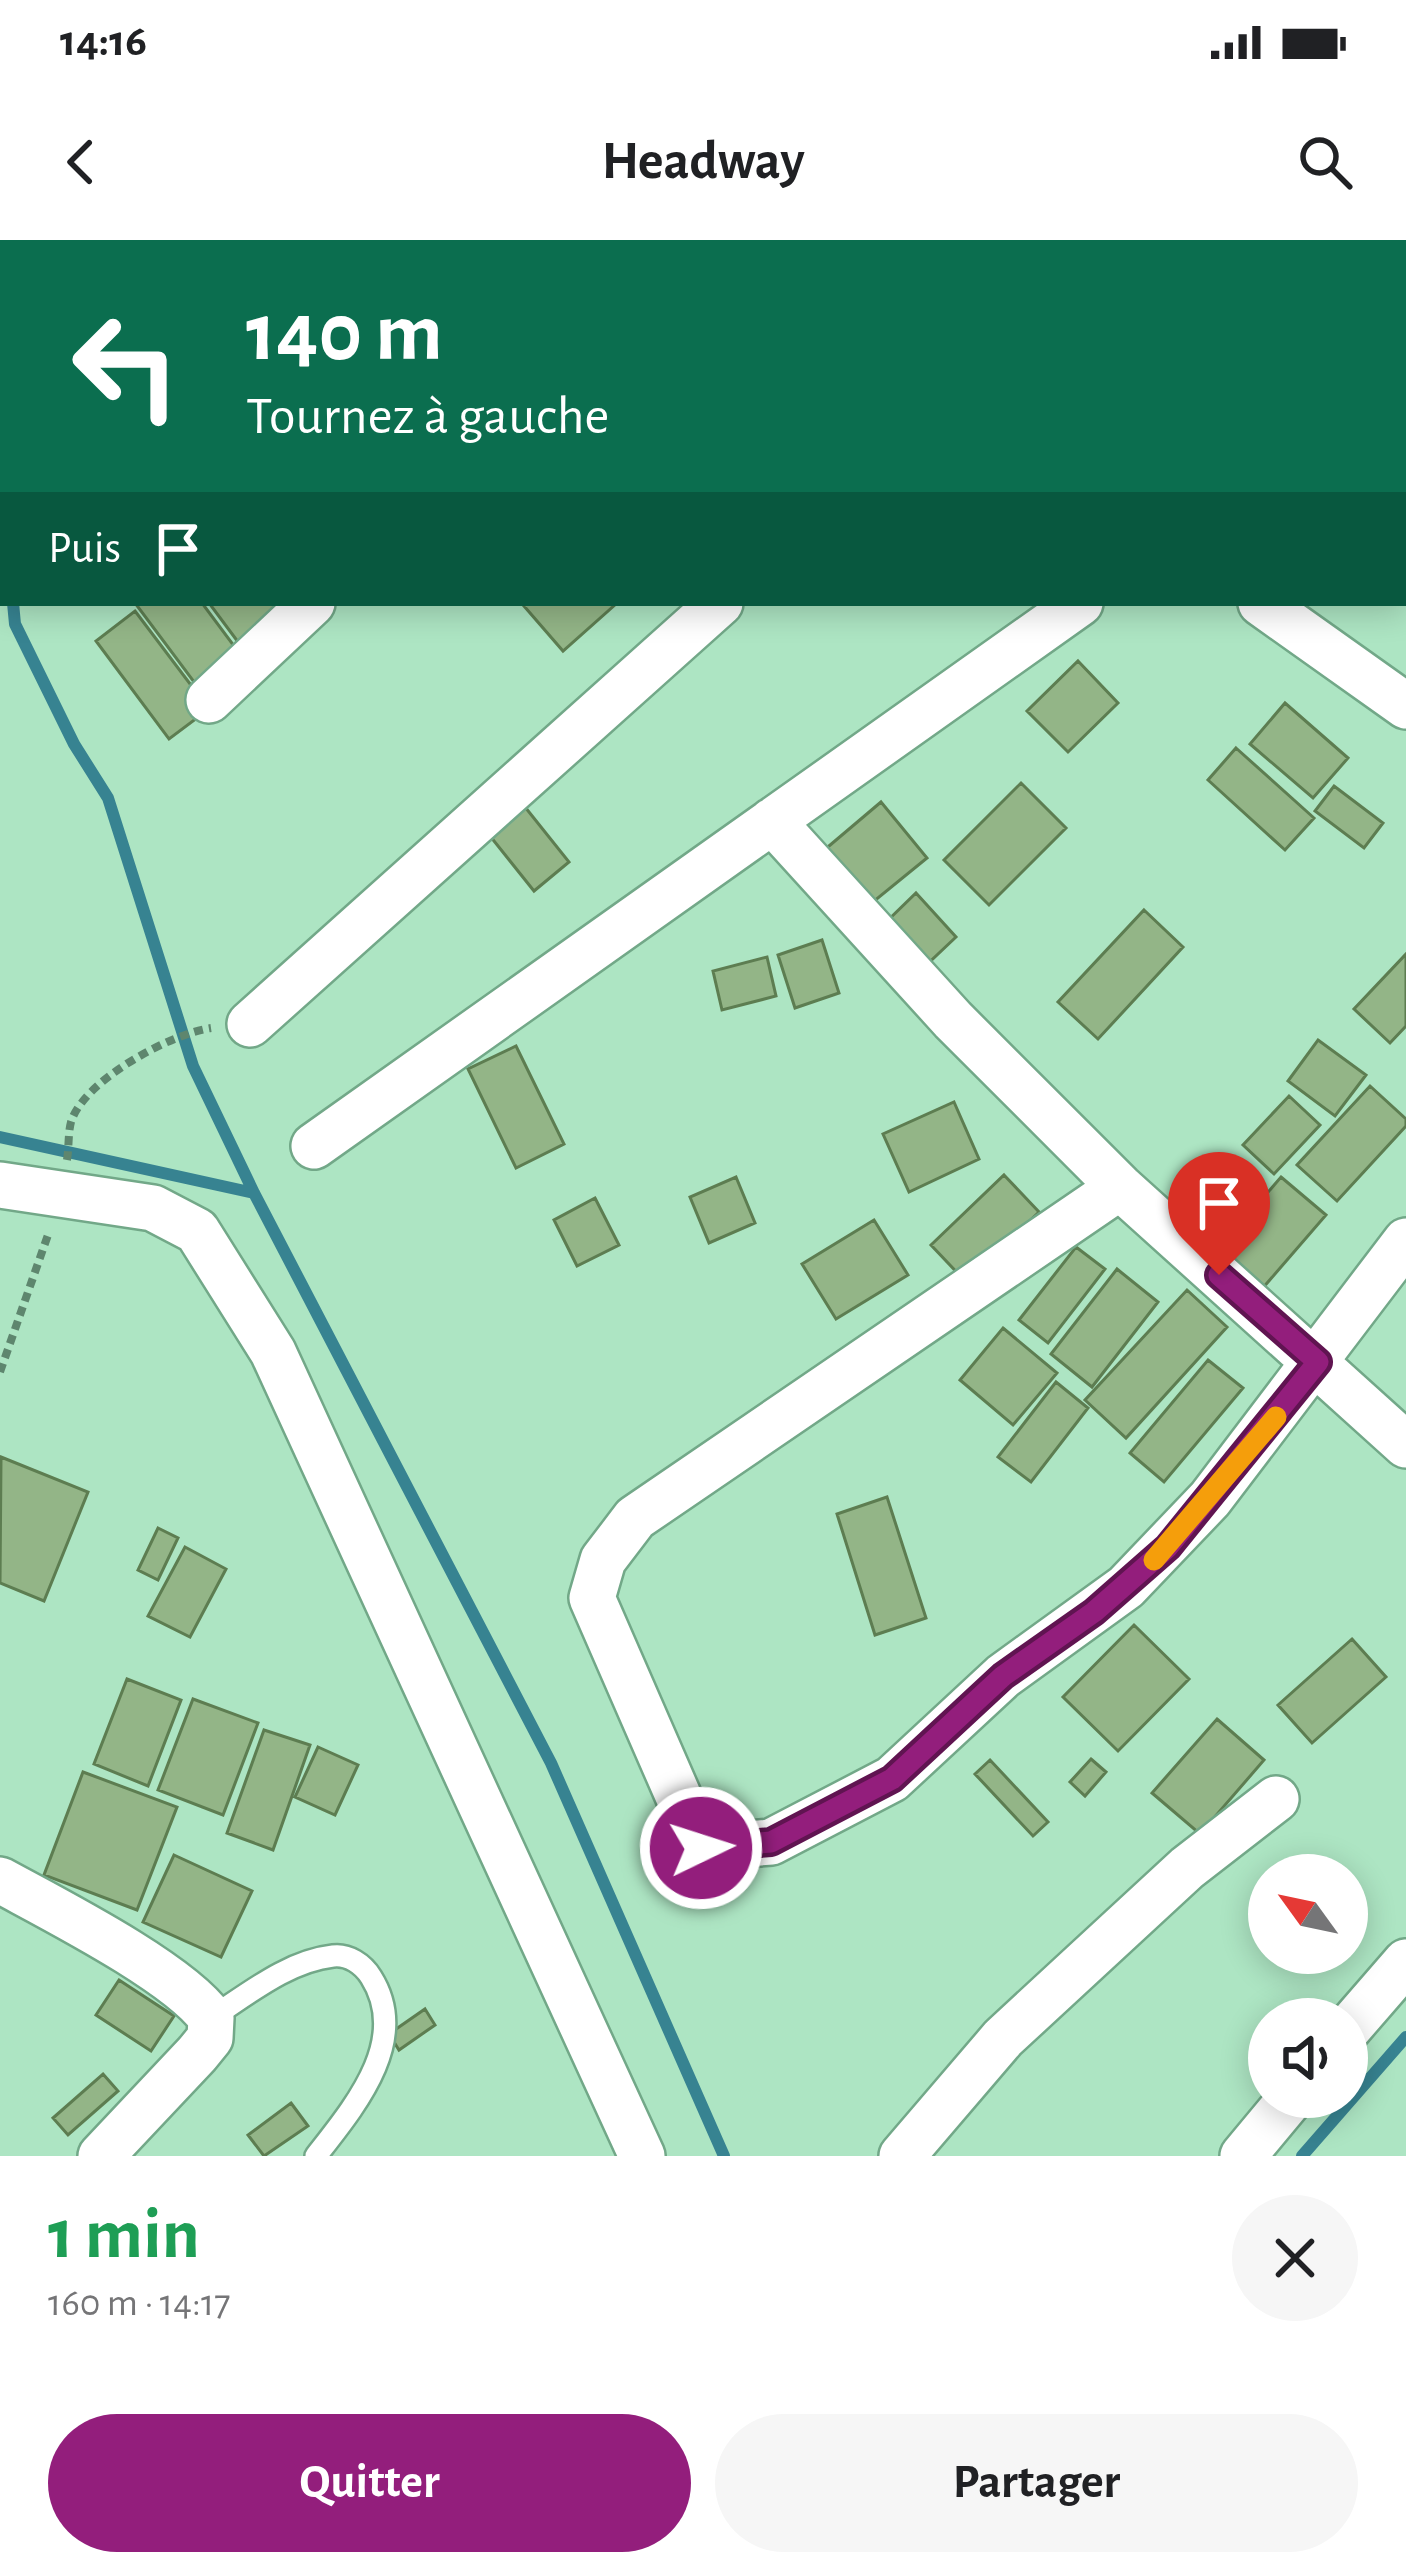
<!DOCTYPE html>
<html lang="fr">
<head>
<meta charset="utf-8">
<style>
	body { margin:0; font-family:"Alegreya Sans",sans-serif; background:#f6f6f6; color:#202124; height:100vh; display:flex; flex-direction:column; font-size:45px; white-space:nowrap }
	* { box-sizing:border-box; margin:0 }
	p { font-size:39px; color:#757577 }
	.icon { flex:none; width:66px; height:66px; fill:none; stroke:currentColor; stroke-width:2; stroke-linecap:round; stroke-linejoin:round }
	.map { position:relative; height:1916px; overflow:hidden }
	.sheet { display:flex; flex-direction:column; background:#fff; flex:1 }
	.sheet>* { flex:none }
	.top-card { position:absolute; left:0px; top:0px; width:1407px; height:366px; box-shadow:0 6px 30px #0003; background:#0b6e4f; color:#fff; overflow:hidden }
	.needle { width:78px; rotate:303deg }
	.tools { position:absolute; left:1248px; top:1614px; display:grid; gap:24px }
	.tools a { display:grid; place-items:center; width:120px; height:120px; border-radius:50%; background:#fff; box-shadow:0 6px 30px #0003; font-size:60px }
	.pin { position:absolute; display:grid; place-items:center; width:102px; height:102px; color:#fff; margin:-123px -51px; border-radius:50% 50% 50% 0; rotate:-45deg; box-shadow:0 0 12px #0007 }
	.pin .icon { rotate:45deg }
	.me { position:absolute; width:132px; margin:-66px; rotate:86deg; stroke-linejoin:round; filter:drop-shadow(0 0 9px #0008) }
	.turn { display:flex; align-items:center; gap:42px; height:252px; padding:0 48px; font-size:54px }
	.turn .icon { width:156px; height:156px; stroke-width:2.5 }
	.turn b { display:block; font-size:84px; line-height:102px }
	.then { display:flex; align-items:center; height:114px; padding:0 48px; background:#0003; gap:24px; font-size:45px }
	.round { display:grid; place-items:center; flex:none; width:126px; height:126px; border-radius:63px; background:#f6f6f6 }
	.head { display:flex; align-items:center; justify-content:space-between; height:204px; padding:0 48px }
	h1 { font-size:72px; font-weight:700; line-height:90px; color:#1e9e55 }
	.cta { display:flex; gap:24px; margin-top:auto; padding:24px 48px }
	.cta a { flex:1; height:138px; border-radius:72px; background:#931e7c; color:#fff; font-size:48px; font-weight:700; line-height:138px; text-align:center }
	.cta a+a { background:#f6f6f6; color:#202124 }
	.status { display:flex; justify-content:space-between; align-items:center; height:84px; padding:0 60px; background:#fff; direction:ltr }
	.status svg { height:33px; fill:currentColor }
	header { display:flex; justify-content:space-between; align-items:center; height:156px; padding:0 48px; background:#fff; font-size:54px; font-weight:700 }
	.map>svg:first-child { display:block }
</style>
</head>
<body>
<div class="status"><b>14:16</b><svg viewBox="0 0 49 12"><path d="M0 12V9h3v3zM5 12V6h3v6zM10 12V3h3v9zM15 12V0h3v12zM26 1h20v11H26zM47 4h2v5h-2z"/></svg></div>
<header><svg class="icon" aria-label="back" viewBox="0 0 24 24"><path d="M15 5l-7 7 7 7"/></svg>Headway<svg class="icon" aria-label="search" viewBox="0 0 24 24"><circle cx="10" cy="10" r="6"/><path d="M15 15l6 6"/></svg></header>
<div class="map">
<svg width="1406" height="1916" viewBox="0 0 1406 1916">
	<rect width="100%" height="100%" fill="#ade5c3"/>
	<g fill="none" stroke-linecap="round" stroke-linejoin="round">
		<path stroke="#378391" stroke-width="12" d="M11,3V0
			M0,115L3,84
			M0,258L3,283
			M13,363L15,384L74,504L108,558L193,826L254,953L551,1523L724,1916
			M0,897L254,953
			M1302,1916L1406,1797"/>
	</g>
	<path fill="#93b587" stroke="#5d7d51" stroke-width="3" d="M135,363H202L243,418L200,450Z
		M209,363H280L247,414Z
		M527,363H617L563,411L524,366Z
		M135,371L209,469L169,499L96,401Z
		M1078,421L1118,463L1068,512L1027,471Z
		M1285,463L1348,518L1313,558L1250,504Z
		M1236,508L1314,578L1285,610L1208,540Z
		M1021,543L1066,588L989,665L944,620Z
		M1334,546L1383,583L1364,608L1315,571Z
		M881,562L927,618L862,671L816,617Z
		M525,567L569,622L534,651L490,596Z
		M916,653L956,697L921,730L881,687Z
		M1144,670L1183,707L1098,799L1058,762Z
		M822,700L839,753L795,768L778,715Z
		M1406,714V786L1390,803L1354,769Z
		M767,717L776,756L722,770L713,731Z
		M1318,800L1366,835L1335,876L1288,841Z
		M516,806L564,904L516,928L468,829Z
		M1370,846L1406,879V886L1337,961L1297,925Z
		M1289,856L1320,885L1274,934L1243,905Z
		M954,862L979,919L909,952L883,894Z
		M1004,935L1039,972L966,1042L931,1005Z
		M736,937L755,983L709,1003L690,957Z
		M1281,937L1326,975L1255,1057L1211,1019Z
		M595,958L619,1005L577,1026L554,980Z
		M874,980L908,1035L836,1079L802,1024Z
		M1076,1007L1105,1029L1048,1103L1019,1080Z
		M1117,1029L1158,1062L1092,1147L1051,1114Z
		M1187,1050L1227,1087L1126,1198L1085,1160Z
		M1003,1088L1057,1133L1013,1185L960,1140Z
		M1208,1120L1243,1148L1164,1242L1130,1213Z
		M1056,1142L1088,1168L1031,1242L998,1217Z
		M1,1217L88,1252L44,1361L0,1343Z
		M887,1257L926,1378L875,1395L837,1274Z
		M158,1288L178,1298L158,1340L138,1330Z
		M185,1307L226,1329L190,1397L148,1376Z
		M1134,1385L1189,1439L1118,1511L1063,1457Z
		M1352,1399L1386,1437L1312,1503L1278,1465Z
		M127,1439L181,1460L148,1546L94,1524Z
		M193,1459L258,1483L223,1575L158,1550Z
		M1217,1479L1264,1520L1200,1594L1152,1553Z
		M264,1490L310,1505L273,1610L227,1593Z
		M318,1507L358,1525L335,1575L295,1557Z
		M1091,1519L1106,1532L1085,1556L1070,1542Z
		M990,1520L1048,1582L1033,1596L975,1534Z
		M83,1532L177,1567L137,1670L44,1635Z
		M174,1615L252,1651L221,1717L143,1682Z
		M119,1740L174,1776L151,1811L96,1775Z
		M425,1769L435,1785L399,1810L389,1794Z
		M103,1834L118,1851L68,1895L53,1878Z
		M291,1863L308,1886L264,1916L248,1895Z"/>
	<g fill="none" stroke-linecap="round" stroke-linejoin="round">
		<defs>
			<path id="lane" d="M211,1778C248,1754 288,1721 333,1716C348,1714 363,1724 371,1737C411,1800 355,1866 316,1916"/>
			<path id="street" d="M842,0L844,3
				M347,3L349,0
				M698,3L701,0
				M1404,58L1406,55
				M1261,363L1406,466
				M209,460L312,363
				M772,581L953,780L1120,947L1406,1205
				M250,784L720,363
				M314,906L1080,363
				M0,945L153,968L197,991L273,1112L642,1916
				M1120,947L635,1278L603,1320L592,1358L701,1608L771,1602L892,1539L1003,1436L1126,1347L1210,1259L1406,1001
				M0,1640C53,1669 178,1732 211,1778L210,1798L197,1814L101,1916
				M1347,1790L1406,1722
				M902,1916L1003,1798L1187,1628L1276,1559
				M1243,1916L1292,1857"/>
		</defs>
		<use href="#lane" stroke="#72a888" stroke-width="26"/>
		<use href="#street" stroke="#72a888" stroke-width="50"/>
		<path stroke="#5e866e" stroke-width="8" stroke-dasharray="9 6" stroke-linecap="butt" d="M67,920C69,908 68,893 71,882C84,840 170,794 211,788
			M0,1132L49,992"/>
		<use href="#lane" stroke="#fff" stroke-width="21"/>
		<use href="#street" stroke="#fff" stroke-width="45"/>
	</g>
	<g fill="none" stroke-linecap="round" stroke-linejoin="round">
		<defs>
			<path id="route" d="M701,1608L771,1602L892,1539L1003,1436L1094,1372L1168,1307L1318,1122L1219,1035"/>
		</defs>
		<use href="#route" stroke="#601451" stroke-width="30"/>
		<use href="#route" stroke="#931e7c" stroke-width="21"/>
		<path stroke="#f59e0b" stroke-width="21" d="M1154,1320L1276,1177"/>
	</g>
</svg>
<div class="tools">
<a><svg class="needle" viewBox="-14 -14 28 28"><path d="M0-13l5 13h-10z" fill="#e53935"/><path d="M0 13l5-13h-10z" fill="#757577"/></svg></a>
<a><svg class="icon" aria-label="sound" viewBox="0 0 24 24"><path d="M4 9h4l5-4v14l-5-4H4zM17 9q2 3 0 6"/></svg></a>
</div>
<div class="pin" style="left:1219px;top:1035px;background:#d93025"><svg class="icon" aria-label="arrive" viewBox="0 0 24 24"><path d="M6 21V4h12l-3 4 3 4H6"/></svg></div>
<svg class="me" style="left:701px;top:1608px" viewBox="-20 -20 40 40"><circle r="17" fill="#931e7c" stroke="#fff" stroke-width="3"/><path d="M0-11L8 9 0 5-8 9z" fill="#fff"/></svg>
<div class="top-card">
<div class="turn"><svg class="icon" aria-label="left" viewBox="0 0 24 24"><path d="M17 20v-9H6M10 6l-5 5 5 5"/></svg><div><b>140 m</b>Tournez à gauche</div></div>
<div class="then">Puis<svg class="icon" aria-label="arrive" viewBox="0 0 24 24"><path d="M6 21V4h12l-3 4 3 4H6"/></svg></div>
</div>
</div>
<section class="sheet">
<div class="head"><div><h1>1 min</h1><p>160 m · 14:17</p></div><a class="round"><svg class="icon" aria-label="close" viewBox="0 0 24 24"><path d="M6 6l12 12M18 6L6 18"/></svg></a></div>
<div class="cta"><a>Quitter</a><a>Partager</a></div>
</section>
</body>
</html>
